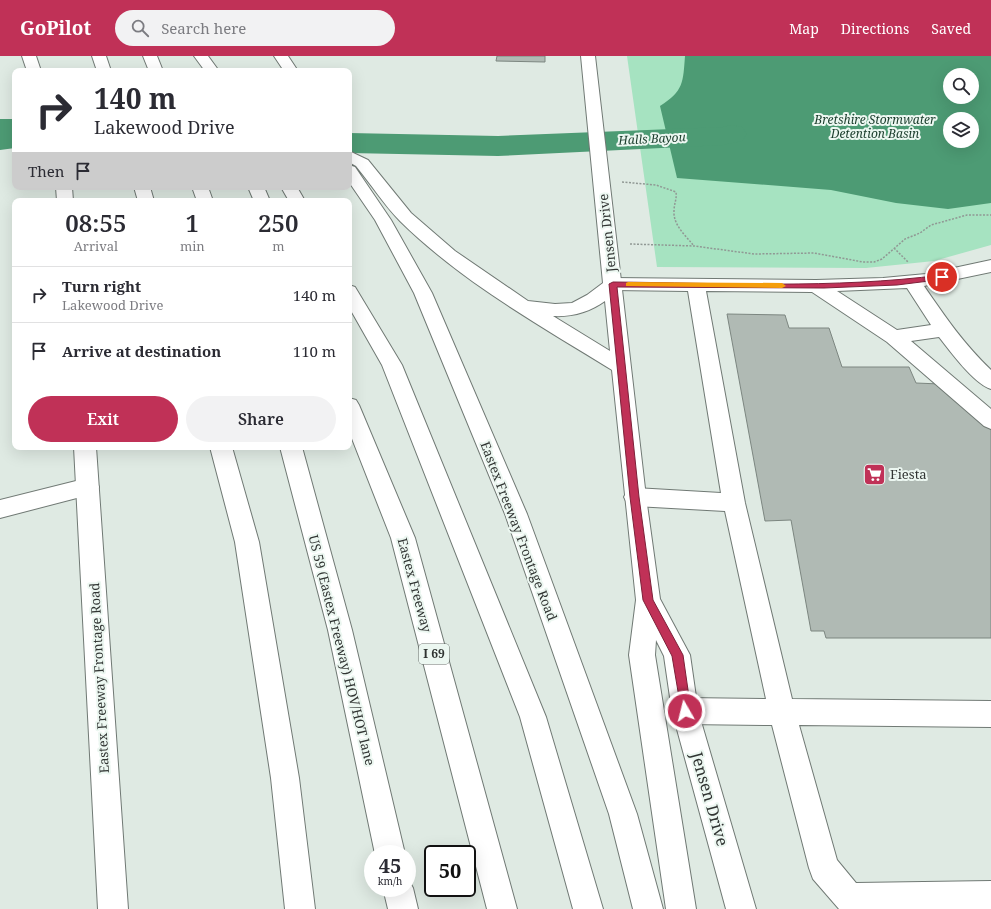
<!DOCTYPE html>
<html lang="en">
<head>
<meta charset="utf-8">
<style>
	body { margin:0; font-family:"Noto Serif",serif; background:#f2f2f3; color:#2b2b33; height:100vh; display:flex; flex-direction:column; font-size:15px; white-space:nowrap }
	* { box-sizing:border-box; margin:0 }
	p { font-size:13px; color:#7c7c81 }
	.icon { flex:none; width:22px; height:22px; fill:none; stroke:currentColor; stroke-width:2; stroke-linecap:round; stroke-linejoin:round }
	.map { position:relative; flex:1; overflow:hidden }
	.drawer { position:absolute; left:12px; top:142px; width:340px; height:252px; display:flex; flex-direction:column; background:#fff; border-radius:8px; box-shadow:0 4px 16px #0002 }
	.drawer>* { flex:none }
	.banner { position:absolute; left:12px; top:12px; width:340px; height:122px; border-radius:8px; box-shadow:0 4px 16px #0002; background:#fff; color:#2b2b33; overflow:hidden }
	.fabs { position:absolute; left:943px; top:12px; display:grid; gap:8px }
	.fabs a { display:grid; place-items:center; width:36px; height:36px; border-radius:50%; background:#fff; box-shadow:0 4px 16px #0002; font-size:20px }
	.speed { position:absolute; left:364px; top:789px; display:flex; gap:8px; font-size:20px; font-weight:700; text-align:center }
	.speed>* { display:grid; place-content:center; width:52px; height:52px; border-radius:50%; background:#fff; box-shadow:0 4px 16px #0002; line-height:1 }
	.speed small { font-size:10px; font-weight:400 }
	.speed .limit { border:2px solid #111; border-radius:6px; background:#fff; color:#111 }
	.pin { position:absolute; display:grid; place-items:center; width:34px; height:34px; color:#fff; margin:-17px; border:2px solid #fff; border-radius:50%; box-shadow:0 1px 4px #0007 }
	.me { position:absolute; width:44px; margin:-22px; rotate:352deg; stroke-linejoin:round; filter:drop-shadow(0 0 3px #0008) }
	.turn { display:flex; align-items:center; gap:14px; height:84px; padding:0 16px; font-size:18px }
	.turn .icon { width:52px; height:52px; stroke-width:2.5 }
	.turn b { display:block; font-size:28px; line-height:34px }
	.then { display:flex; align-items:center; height:38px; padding:0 16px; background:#0003; gap:8px; font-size:15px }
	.eta { display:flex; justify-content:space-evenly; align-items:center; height:68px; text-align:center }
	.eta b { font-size:24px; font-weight:600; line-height:28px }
	.action { display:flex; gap:8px; margin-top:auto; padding:8px 16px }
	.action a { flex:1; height:46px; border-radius:24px; background:#c03157; color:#fff; font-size:16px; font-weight:600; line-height:46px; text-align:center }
	.action a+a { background:#f2f2f3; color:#2b2b33 }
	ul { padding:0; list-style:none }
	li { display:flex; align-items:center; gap:12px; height:56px; padding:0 16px; border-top:1px solid #e1e1e2 }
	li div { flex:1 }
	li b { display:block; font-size:15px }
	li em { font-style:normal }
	header { display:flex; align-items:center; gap:24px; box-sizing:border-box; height:56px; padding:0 20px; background:#c03157; color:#fff }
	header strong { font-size:19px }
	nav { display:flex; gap:22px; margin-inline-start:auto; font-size:14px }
	.search { width:280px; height:36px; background:#f2f2f3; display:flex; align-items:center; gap:10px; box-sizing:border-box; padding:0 14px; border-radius:22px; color:#7c7c81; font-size:15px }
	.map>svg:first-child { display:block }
</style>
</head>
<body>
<header>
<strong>GoPilot</strong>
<div class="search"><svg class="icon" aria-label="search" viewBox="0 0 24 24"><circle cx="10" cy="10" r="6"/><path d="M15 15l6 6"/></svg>Search here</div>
<nav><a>Map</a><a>Directions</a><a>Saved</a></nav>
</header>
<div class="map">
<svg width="991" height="853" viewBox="0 0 991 853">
	<rect width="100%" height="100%" fill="#dfeae3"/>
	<path fill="#a6e3c1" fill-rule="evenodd" d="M627,0H991V189L934,205L866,212L657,211ZM950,19H972V41H950ZM950,63H972V85H950Z"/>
	<path fill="#4d9b74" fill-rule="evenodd" d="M685,0H991V147L948,153L896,147L831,134L677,122L660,50C684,35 683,26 685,0ZM950,19H972V41H950ZM950,63H972V85H950Z
		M0,63H15V92L0,94Z"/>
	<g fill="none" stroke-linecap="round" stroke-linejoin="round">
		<path fill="#4d9b74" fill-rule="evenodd" d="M731,69L742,71L747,78L742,85L723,89L498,100L349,97V77L498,80L723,71Z"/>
	</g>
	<path fill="#b0bab4" stroke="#7c8680" d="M497,0H545V6L496,5Z
		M727,258L785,259L789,272H829L842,311H909L916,327L940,328L991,372V582H826L824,575H811L791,464L765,465Z"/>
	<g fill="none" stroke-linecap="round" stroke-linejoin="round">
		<defs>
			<path id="minor" d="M991,204V216L924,230C946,262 963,287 991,314V333C974,328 950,295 939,281L911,285L991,353V373L984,370L887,286L812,236L706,235L745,447L792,643L991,645V671L799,669L837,804L856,827L991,825V853H839L813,823L809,812L772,669L685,668L676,664L672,655L676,646L685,642L766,643L725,455L635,450L627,447L624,441L627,435L635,432L721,437L688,235L613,234L607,232L604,228L607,224L613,222L816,224L883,222L926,218ZM907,232L931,269L897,274L837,235Z
				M88,422L96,425L99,431L96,437L0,462V444Z"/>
			<path id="major" d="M22,0H36L41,15H27Z
				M274,0H288L298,15H284Z
				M581,0H595L646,441L660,543L690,599L698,655L756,853H726L672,655L664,600L656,584L655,599L696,853H666L629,599L636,544L612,314C539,269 462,226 400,165C384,149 371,128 356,110L349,106V95L368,104L411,157L455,195L528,245L555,248L572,247L587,239L603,227ZM605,245L610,295L553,260C572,261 590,256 605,245Z
				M349,109L355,111L391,164L432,237L527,458L637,758L663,853H633L609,758L505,458L414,237L375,164L349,126Z
				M56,131H72L73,145H57Z
				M74,391H96L128,853H98Z"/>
			<path id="highway" d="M92,0H106L111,15H97Z
				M143,0H157L163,15H149Z
				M194,0H208L219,15H205Z
				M134,131H150L154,145H138Z
				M192,131H208L213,145H197Z
				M248,131H264L270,145H254Z
				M281,131H297L305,145H289Z
				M349,229L355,231L402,309L546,661L603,853H573L520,661L382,309L349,251Z
				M349,342L356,344L359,349L415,482L517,853H487L391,482L349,375Z
				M210,391H232L259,486L299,722L315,853H285L271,722L235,486Z
				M280,391H302L352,574L405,798H375L328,574Z
				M407,821L413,832L418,853H388L383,832H407Z"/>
		</defs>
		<use href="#minor" stroke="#707974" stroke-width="2"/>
		<use href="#major" stroke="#707974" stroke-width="2"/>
		<use href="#highway" stroke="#707974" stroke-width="2"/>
		<path stroke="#909894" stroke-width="1.5" stroke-dasharray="2 1.5" stroke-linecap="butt" d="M622,126L656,129L676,136C677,143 674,148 674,155C673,169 686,180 694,190
			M630,188L694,190L754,198L814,197L863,206H874L882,203L905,183L920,177L931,169L967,159H991
			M894,192L908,206"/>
		<use href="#minor" fill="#fff" fill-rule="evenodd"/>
		<use href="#major" fill="#fff" fill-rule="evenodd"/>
		<use href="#highway" fill="#fff" fill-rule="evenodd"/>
	</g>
	<path fill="#c03157" stroke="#7d2039" d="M942,219L945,220V223L897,229L824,232L617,231L639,441L653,544L683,599L691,655L689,659L685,661L682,659L672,600L643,544L630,441L609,228L613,226C722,227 833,233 942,219Z"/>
	<path fill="#f59e0b" d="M628,226L782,227L786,230L782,232L626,230V227Z"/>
	<defs>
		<symbol id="supermarket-square" viewBox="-11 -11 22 22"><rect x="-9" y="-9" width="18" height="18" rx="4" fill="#c03157" stroke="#ecf7f1"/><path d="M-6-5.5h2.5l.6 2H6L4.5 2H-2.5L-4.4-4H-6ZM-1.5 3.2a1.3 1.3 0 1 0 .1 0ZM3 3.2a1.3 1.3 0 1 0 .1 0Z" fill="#fff"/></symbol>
	</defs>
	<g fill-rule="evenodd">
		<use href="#supermarket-square" x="862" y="406" width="25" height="25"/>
	</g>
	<g text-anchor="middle" stroke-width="4" stroke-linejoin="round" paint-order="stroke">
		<g font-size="12" font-style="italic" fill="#183b2a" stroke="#ecf7f1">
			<text x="875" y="68">Bretshire Stormwater<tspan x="875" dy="14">Detention Basin</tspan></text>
			<text transform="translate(652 83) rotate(-3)" y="4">Halls Bayou</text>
		</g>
		<rect fill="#ecf7f1" stroke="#686e6b" stroke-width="1" x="419" y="588" width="30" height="20" rx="3"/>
		<g font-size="12" font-weight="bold" fill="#303432">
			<text x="434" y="602">I 69</text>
		</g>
		<g font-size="13" fill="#303432" stroke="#ecf7f1">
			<text transform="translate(607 177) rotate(-96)" y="5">Jensen Drive</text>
			<text transform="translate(519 475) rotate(69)" y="5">Eastex Freeway Frontage Road</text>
			<text transform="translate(415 529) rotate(75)" y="5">Eastex Freeway</text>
			<text transform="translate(342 594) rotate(76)" y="5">US 59 (Eastex Freeway) HOV/HOT lane</text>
			<text transform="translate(99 622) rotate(-93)" y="5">Eastex Freeway Frontage Road</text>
		</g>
		<g font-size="13" fill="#303432" stroke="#ecf7f1" text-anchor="start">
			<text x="890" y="423">Fiesta</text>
		</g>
		<g font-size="16" fill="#303432" stroke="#ecf7f1">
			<text transform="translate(710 743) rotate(74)" y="6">Jensen Drive</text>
		</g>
	</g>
</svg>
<div class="fabs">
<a><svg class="icon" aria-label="search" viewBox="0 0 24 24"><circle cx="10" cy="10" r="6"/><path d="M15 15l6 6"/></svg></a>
<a><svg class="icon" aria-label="layers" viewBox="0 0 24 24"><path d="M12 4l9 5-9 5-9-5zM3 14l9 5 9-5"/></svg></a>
</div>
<div class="speed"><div>45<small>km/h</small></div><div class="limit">50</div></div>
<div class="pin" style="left:942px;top:221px;background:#d93025"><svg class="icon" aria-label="arrive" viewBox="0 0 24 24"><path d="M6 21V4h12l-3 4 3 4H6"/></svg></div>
<svg class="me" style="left:685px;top:655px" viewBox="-20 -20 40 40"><circle r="17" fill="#c03157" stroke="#fff" stroke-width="3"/><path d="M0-11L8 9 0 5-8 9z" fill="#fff"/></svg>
<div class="banner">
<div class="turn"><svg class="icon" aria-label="right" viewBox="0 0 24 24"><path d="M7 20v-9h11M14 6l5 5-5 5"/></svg><div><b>140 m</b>Lakewood Drive</div></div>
<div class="then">Then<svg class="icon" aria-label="arrive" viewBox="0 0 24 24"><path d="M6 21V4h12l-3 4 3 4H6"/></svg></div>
</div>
<section class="drawer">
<div class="eta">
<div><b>08:55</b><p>Arrival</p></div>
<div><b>1</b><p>min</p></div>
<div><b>250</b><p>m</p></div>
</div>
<ul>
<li><svg class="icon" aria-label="right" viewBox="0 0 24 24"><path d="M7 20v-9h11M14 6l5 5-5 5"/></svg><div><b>Turn right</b><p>Lakewood Drive</p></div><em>140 m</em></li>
<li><svg class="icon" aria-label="arrive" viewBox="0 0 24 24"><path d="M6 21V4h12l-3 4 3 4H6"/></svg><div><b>Arrive at destination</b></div><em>110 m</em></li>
</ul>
<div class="action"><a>Exit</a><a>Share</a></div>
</section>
</div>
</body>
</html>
